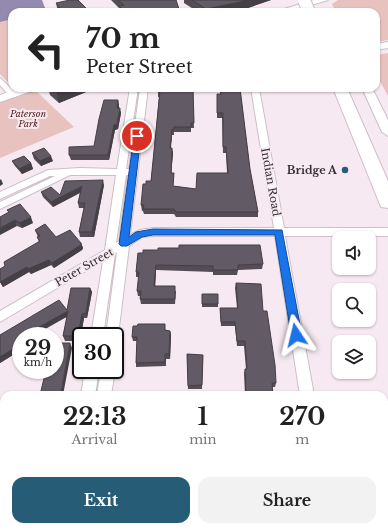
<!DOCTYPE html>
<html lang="en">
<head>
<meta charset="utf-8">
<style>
	body { margin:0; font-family:"Libre Baskerville",serif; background:#f2f2f2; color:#222; height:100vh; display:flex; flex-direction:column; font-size:15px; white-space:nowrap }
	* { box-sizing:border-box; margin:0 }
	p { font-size:13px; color:#767676 }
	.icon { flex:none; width:22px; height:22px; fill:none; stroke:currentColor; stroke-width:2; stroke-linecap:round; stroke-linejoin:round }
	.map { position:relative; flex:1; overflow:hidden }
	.details { position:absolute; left:0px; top:391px; width:388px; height:140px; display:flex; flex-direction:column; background:#fff; border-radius:12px 12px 0 0; box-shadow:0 1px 3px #0004 }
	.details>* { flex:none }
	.banner { position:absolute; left:8px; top:8px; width:372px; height:84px; border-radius:12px; box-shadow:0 1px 3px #0004; background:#fff; color:#222; overflow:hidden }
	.tools { position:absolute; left:332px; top:231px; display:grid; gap:8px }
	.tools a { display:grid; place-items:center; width:44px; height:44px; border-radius:8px; background:#fff; box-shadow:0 1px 3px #0004; font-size:20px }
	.speed { position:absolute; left:12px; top:327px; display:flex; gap:8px; font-size:20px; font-weight:700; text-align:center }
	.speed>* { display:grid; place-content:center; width:52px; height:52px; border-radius:50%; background:#fff; box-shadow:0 1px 3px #0004; line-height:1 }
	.speed small { font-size:10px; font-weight:400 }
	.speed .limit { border:2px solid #111; border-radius:6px; background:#fff; color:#111 }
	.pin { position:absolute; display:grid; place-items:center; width:34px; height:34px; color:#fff; margin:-17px; border:2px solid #fff; border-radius:50%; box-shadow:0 1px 4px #0007 }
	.me { position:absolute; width:44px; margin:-22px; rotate:350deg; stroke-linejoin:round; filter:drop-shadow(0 0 3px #0008) }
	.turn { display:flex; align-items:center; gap:14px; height:84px; padding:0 12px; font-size:18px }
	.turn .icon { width:52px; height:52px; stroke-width:2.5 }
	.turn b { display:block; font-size:28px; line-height:34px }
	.eta { display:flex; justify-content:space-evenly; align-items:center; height:68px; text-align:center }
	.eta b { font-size:24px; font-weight:700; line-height:28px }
	.action { display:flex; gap:8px; margin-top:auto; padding:8px 12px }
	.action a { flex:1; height:46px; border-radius:12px; background:#275c77; color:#fff; font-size:16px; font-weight:700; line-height:46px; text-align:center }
	.action a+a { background:#f2f2f2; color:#222 }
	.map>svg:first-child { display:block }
</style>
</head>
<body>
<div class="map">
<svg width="388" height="531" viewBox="0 0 388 531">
	<rect width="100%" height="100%" fill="#f7e9f1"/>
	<path fill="#e7c2be" d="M0,0H39L49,12H12V87L0,74Z
		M338,0H388V40L376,42V12H336L332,4Z
		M388,53V96L376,74V55Z
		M35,90L74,127L0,158V102Z"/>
	<path fill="#9489af" d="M0,0H42L45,8L31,12H12V19L0,22Z"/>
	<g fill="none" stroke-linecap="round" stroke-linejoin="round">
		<defs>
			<path id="street" d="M0,78L16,93V97H10L0,85Z
				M130,88H138L126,169H129L140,88H148L130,235L140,230L153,228H274L251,88H259L284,228H388V236H285L314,395H300L275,236H153L142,237L129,246L118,336L115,340V336H106L117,252L115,254L103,336H91L103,261L0,322V311L105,250L116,175H70L0,209V202L55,176H50L0,199V192L48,170L80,168L117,169ZM126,175H128L119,241L116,243Z
				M85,370H99L95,395H81Z
				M101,370H115L111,395H97Z
				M60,527H76V531H60Z
				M79,527H95V531H79Z
				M321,527H337L338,531H322Z"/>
			<path id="secondary" d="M314,0H328L288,12H274Z
				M388,42V48L376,50V44Z
				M21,88H36L35,90L0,102V95Z
				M362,88H372L388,120V136L382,132Z"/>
			<path id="highway" d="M333,88H347L388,181V208L381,207L379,202Z"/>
		</defs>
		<use href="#street" stroke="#ccbfc7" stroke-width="2"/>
		<use href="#secondary" stroke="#ccbfc7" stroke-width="2"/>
		<use href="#highway" stroke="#ccbfc7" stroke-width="2"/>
		<use href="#street" fill="#fff" fill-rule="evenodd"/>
		<use href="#secondary" fill="#fff" fill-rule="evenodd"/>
		<use href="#highway" fill="#fff" fill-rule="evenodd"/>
		<defs>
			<path id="highway-bridge" d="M304,0L309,12"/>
		</defs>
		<use href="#highway-bridge" stroke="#ccbfc7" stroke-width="14" stroke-linecap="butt"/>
		<use href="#highway-bridge" stroke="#fff" stroke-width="12"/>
	</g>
	<path fill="#544d56" d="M111,0H176L180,12H120L119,8Z
		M184,0H271L239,11L232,12H198L184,3Z
		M56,3L90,12H58Z
		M48,88H96L59,103L50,95Z
		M184,88H193L194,128H191V132H174V135H172L171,148L173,153L171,173L174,178L173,186L196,189L227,173L226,153H223L222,118H217V94H220V88H240L250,169L258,212V217H176L174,214H144L143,211H142L141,205L146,184L151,181L159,97H158V91Z
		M118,100L119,106V108L121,113L118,129L115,130L109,160H71L69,155L94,146Z
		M32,153L53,161L41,166L34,159Z
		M12,161L31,163L33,169L22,174L15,166Z
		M104,185L94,237H80L79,232L84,208H79L78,203L80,193L53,207L43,197L41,192L60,195Z
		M7,210L33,223L22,228L17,226Z
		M35,230L56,237L81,243L83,248L82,250L54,268L51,265L31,274L29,272L3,287L0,282V269L5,266L39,242L37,237H38Z
		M138,253L263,264L262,269L238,270L237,275H213V272L156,270L155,286L176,291L175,304H141L140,299V296H138L137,291L139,277H136V272Z
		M236,283L263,311L276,383L275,387H272L245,395L244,373L245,369H246L244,346H237L235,326H221L220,313V308H237L235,288Z
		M90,288L92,292L87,318H84L80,341H65L63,336L67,317L21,336V350L0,363V335L67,310Z
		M202,294L218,304V307H202Z
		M165,330L170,331L171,335L170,359H166V366L136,367V363L137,341H133L132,337Z
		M187,354L203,355L202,389H188Z"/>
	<path fill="#453f46" d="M246,0H271L239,11L232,12H206V9Z
		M61,88H96L59,103L56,90Z
		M118,100L119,106L118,113L117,108Z
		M120,108L121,113L118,129L115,130L109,160L108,155L114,125Z
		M172,129V135L170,153V148Z
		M172,148L173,153L171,178V173Z
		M51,156L53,161L41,166L40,161Z
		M31,163L33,169L22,174L19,169Z
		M1,179L3,184L0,186V180Z
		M103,180L104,185L94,237L92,232Z
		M82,186L83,191L53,207L51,202Z
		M31,217L33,223L22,228L20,223Z
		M15,220L17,226L0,235V228Z
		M81,243L83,248L82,250L54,268L52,263Z
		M49,260L51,265L31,274L28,269Z
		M156,265V270L155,290L154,286Z
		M27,267L29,272L3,287L0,282Z
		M90,288L92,292L87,318L86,313Z
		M68,311L70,315L33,336H23Z
		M82,314L84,318L80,341L78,336Z
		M170,331L171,335L170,359L169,354Z
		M21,339V350L0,363V357L15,343Z
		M70,343L72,348L63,395L61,392Z
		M37,527H41L40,531H36Z"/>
	<path fill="#625a64" stroke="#453f46" d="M70,0H78L90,12H63L56,3Z
		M118,0H176L180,12H125L119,6L124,5Z
		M192,0H246L240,2L206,9Z
		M54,88H61L56,90Z
		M159,88H193L194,123H191V127H174V129H172L170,148H172L171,173H174L173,186L196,189L197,173H228L226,147H223V113H217V94H221V88H240L250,169L258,212H176L174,209H143L144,205H141L143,184H146V181H151L160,91H158Z
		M104,100H118L117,108H120L117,124L114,125L108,155H69V147L94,146L99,119Z
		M44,148L51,156L40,161L32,153Z
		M24,156L31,163L19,169L12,161Z
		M103,180L92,232H79L85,203H78L82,186L51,202L41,192L51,187L60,195L65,181Z
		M20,204L31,217L20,223L15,220L0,228V217L9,212L7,210Z
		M45,224L56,237L70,230L81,243V245L52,263L49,260L28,269L27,267L0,282V269L5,266L4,262L40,241L37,237L40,236L35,230Z
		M179,245H260L263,264L238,265V270H213V266L156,265L154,286H175V299H140L141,291H137L139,272H136L138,253H143V250H158V248H179Z
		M236,283L261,284L263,311H267L275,365L276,383H272L273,395H240H246L245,369H247L245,341H237L235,322H221L220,308H238Z
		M71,288H90L86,313L82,314L78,336H63L68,311L23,336H21V339L15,343H21V344L0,357V335L59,300L67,310Z
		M202,294H218V304H202Z
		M138,324H165V330L170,331L169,354H165V362L136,363L137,337H132L133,326H137Z
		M55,343H70L61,392H68L67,395H40L46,370H55Z
		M187,354L203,355L202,385L188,386Z
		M4,491V527H37L36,531H0V509Z
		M119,527H155V531H119Z
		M253,527H289V531H245L244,528H254Z"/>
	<path fill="#1a73e8" stroke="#114b97" d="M137,134L141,136L129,237L136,232L153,229L282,230L302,335L300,338L296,339L291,335L275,235H153L142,237L127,246H121L119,244L134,136Z"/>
	<circle fill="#275c77" stroke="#f7e9f1" stroke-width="1.5" cx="345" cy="170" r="4"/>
	<g text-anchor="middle" stroke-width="4" stroke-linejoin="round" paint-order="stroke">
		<g font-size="9" font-style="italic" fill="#521817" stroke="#f7e9f1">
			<text x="28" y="117">Paterson<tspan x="28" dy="10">Park</tspan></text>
		</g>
		<g font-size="11" font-weight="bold" fill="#363033" stroke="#f7e9f1" text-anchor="end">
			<text x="337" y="174">Bridge A</text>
		</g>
		<g font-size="11" fill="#363033" stroke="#f7e9f1">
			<text transform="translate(271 182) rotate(80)" y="4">Indian Road</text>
			<text transform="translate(84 267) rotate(-30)" y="4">Peter Street</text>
		</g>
	</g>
</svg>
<div class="tools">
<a><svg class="icon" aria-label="sound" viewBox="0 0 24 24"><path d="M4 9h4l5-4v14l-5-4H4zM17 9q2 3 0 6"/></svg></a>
<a><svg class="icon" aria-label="search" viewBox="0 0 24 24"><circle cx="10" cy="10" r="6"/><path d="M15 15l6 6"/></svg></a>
<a><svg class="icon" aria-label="layers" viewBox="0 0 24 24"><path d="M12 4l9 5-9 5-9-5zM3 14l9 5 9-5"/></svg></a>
</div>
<div class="speed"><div>29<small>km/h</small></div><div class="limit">30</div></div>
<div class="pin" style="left:137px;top:136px;background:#d93025"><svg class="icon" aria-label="arrive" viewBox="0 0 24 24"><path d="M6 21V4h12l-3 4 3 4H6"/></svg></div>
<svg class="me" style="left:296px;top:335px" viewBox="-20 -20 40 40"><path d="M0-17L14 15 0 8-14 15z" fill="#1a73e8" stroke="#fff" stroke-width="4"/></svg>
<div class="banner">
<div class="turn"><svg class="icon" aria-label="left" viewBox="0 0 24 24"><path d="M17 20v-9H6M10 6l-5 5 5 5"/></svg><div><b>70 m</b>Peter Street</div></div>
</div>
<section class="details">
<div class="eta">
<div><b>22:13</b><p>Arrival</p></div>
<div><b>1</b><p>min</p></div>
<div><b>270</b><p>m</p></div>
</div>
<div class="action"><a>Exit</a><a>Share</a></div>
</section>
</div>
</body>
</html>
